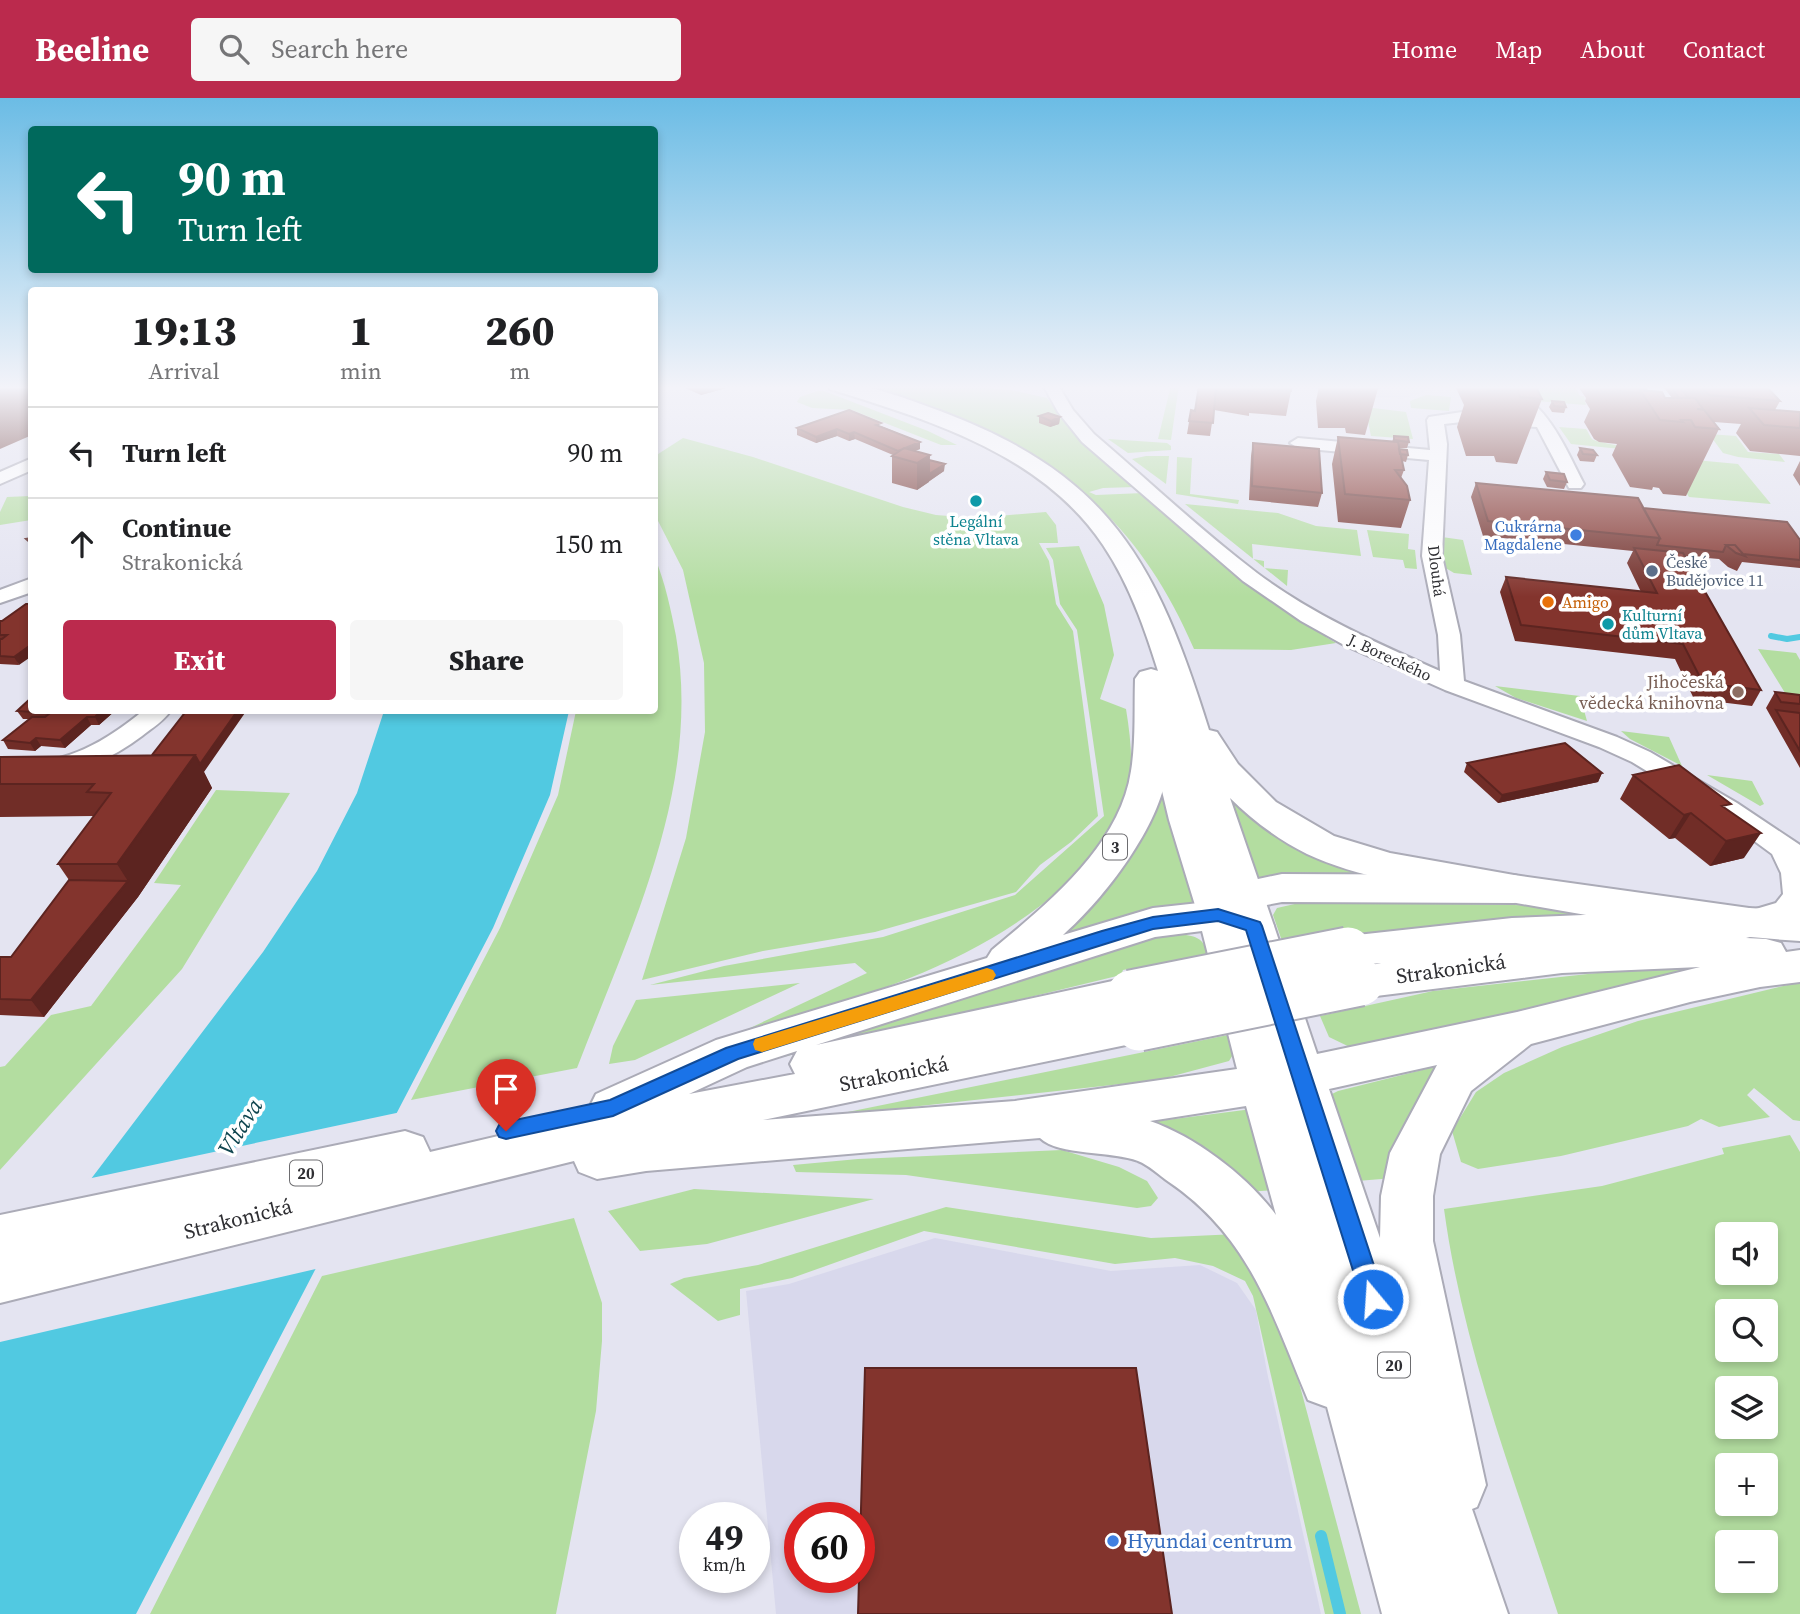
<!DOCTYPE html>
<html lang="en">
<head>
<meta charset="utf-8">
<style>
	body { margin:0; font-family:"Source Serif 4",serif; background:#f6f6f6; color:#202124; height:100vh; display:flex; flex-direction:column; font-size:26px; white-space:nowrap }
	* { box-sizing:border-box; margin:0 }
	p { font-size:23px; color:#757577 }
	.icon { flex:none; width:38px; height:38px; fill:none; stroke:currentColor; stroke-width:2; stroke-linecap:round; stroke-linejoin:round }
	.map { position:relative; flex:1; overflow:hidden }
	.details { position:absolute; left:28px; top:189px; width:630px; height:427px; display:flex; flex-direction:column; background:#fff; border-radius:7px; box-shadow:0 4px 10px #0003 }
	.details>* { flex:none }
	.hud { position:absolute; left:28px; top:28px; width:630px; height:147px; border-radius:7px; box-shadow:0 4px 10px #0003; background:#00695c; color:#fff; overflow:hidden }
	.buttons { position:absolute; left:1715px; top:1124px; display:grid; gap:14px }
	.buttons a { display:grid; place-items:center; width:63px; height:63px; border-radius:7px; background:#fff; box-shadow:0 4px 10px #0003; font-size:35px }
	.speed { position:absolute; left:679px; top:1404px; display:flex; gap:14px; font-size:35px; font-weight:700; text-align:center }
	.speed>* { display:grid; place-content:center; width:91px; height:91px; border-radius:50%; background:#fff; box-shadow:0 4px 10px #0003; line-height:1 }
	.speed small { font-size:18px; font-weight:400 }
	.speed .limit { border:10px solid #d22; background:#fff; color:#111 }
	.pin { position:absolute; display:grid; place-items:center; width:60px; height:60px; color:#fff; margin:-72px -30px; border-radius:50% 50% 50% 0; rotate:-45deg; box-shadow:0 0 7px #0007 }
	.pin .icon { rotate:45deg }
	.me { position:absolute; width:77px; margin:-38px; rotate:342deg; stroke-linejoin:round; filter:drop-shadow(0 0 5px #0008) }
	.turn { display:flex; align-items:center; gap:24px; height:147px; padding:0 35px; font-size:32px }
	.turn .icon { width:91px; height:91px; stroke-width:2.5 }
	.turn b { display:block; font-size:49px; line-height:60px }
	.eta { display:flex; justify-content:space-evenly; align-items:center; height:119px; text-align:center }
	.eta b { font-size:42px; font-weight:800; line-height:49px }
	.cta { display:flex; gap:14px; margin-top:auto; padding:14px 35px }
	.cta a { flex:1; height:80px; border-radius:7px; background:#bb2a4d; color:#fff; font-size:28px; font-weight:800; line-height:80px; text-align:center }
	.cta a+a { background:#f6f6f6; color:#202124 }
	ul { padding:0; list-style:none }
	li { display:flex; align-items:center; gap:21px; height:91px; padding:0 35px; border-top:2px solid #e0e0e0 }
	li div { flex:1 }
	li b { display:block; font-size:26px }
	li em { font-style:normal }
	header { display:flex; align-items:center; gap:42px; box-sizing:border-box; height:98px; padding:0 35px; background:#bb2a4d; color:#fff }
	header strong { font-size:33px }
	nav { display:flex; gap:38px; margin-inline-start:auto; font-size:24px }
	.search { width:490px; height:63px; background:#f6f6f6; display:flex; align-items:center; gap:18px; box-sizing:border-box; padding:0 24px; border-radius:7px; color:#757577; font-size:26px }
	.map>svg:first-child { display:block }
</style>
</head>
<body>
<header>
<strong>Beeline</strong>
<div class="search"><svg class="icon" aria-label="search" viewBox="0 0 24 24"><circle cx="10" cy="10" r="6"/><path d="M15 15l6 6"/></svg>Search here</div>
<nav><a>Home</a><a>Map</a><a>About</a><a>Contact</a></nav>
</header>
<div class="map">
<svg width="1800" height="1516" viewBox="0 0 1800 1516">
	<rect width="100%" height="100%" fill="#e4e4f1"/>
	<path fill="#d8d8ec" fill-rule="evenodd" d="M1226,287H1444L1403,301Z
		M935,1140L1111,1173L1200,1167L1237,1185L1256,1212L1267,1274L1321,1516H776L746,1193L789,1186ZM800,1419H859V1479H800Z"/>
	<path fill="#b3dda0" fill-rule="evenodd" d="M871,287H928L1012,292L1047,300L1063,322L1086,346L1135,389L1103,390L1089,394L1096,397L1143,395L1228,470L1330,537L1326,539L1336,545L1291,552L1194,551C1127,395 1025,339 871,287Z
		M1171,287H1179L1171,342L1158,341Z
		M1525,287L1575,289L1580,298H1584L1586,307L1535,303Z
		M817,293H824L928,333L957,347H941L852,312L812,310L797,304L800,299Z
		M1426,297L1451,299L1449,313L1411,310L1410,303Z
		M1365,309L1406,314L1413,341L1371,338Z
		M1559,329L1586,331C1587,332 1591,340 1592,341C1596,345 1649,352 1661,355L1571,346Z
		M1709,336L1736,338L1748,354L1779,356L1785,364L1738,359L1723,355Z
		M683,340L753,359L903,409L936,417L975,420L1046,414L1056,427L1058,445H1039L1049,463L1056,506L1073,533L1098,718L1071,744L1040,767L1016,794L875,834L763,853L642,882L686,740L705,634L704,565L683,472L655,417V358Z
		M1108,341L1167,345L1171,348V352L1128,355Z
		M1146,358H1169L1166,386L1132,361Z
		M1177,359L1192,360L1190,396L1239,402L1238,406L1176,396Z
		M1663,359L1738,366L1771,406L1689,399Z
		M31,398V422L0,427V414L7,399Z
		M1185,406L1278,415L1316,428L1357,432L1361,458L1252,446L1253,461L1264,463V470L1288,472L1287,488Z
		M1367,432L1409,436L1408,451L1415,452L1417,471L1405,470L1403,462L1373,459Z
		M1442,439L1463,442L1472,477L1454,475L1444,469L1441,453Z
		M1079,448L1104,507L1114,557L1100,601L1126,611C1130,635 1133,662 1130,686C1129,695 1123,706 1119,715C1107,747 1087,768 1062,790C968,872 852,902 735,937L867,875L855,865L650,887L724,868L883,839L1015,797L1104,718L1077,532L1060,506L1053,462L1046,450Z
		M655,460C665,484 671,512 676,538C702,690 630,832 577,970L411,1002L500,830L558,697L576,613L654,612Z
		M1758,551L1796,555L1800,562V605L1790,603Z
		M1495,588L1580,598L1587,623L1516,600Z
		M1621,633L1669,639L1682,668L1630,641Z
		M1707,677L1752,683L1764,706L1760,708L1755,705Z
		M1161,684L1201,809L1054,839C1103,796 1150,751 1161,684Z
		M216,692L290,695L182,871L0,1072V969L5,968L51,917L91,908L181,787L154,785Z
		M1229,699L1314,757L1354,773L1394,784L1256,779Z
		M1308,803L1572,808L1651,816L1527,820L1364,835L1346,833L1282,843L1273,817L1277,810Z
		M1177,836C1195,838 1203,838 1208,857L1123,872L1121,877L783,959L848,934L1143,842Z
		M1721,869L1569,901L1358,953L1329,939L1320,918L1433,893L1606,874Z
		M1800,884V1023L1793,1022L1754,990L1747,997L1770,1019L1719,1029L1701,1021L1688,1028L1561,1058L1478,1071L1461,1064L1452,1033L1476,994L1504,975L1562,949L1638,923Z
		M800,885L635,962L609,966L613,948L636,902Z
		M1233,936L1239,947L1229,963L1158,982L828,1018Z
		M1450,965L1394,1080L1357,1083L1330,997L1338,993Z
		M1252,1011L1276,1092L1246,1094L1120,1028Z
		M1790,1037L1800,1054V1516H1558C1515,1382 1463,1251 1444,1111L1602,1088L1724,1056L1722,1050ZM1727,1136H1766V1174H1727ZM1727,1213H1766V1251H1727ZM1727,1290H1766V1328H1727ZM1727,1367H1766V1405H1727ZM1727,1444H1766V1482H1727Z
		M1062,1052L1119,1069L1147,1083L1158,1100L1151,1108L1137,1110L906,1077L796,1074L793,1067L858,1061Z
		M694,1091L874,1101L707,1146L640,1153L608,1113Z
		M946,1109L1151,1140L1237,1136L1293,1262L1361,1516H1325L1253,1198L1245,1183L1213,1168L1175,1160L1115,1166L924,1133L792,1180L740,1191V1217L718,1223L670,1186L684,1180L758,1167Z
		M574,1120L602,1205V1243L596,1313L556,1516H150L322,1178Z"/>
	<path fill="#51c9e1" d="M384,613H569L550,697L493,830L136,1516H0V1201L263,854L317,773L357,695Z"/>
	<path fill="#e4e4f1" d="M401,1014L320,1170L0,1244V1195L87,1081Z"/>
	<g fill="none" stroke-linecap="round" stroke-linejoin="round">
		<path stroke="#51c9e1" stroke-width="6" d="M1771,538L1787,541L1800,539"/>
		<path stroke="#51c9e1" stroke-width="12" d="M1321,1438L1340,1516"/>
		<defs>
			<path id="street" d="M1043,287H1058L1073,312L1094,336C1148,382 1200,432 1257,475C1313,517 1377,545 1440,573L1438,537L1422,458L1429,362L1298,350L1290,345L1298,340L1430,352L1427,322L1429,319L1462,314L1529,319L1486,287C1541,287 1562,344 1584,386L1581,390H1569L1537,329L1462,324L1444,326L1447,346L1442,458L1460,537L1464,583L1617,639L1650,654L1737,705L1800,747V815L1796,819L1750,835L1739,832L1735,824L1739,816L1776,805L1783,796L1781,775L1772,756L1719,717L1632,664L1599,649L1445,592L1344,547L1301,523L1243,483L1082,344L1058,314Z
				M32,360V372L0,386V374Z
				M32,480V494L0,505V492Z
				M144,612H171C164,623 152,630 142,638C100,670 53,684 0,682V666C60,668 98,650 144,612Z"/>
			<path id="secondary" d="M827,287C865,283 904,300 940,313C1111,377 1157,465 1209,632L1217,634L1238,666L1276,704L1334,738L1390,755L1514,777L1749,810L1800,813V843C1691,836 1580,817 1473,797C1418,787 1358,780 1307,756C1279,742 1252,722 1230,700L1274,828L1268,838L1253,843L1238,838L1232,827L1218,831L1204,827L1198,817L1169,722L1139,597L1144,590L1155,587L1163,589C1148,540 1132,490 1103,447C1042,356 929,322 830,291Z"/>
			<path id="primary" d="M1151,571L1162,574L1167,581C1167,611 1170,642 1167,672C1161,727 1104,801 1063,837L1153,810L1208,804L1230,787L1282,776L1514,777L1528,781L1534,791L1528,801L1514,805L1282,804L1256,809L1251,813L1268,818L1274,828L1317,956L1517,914L1700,869L1562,875L1360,900L1345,895L1338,884L1345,873L1381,865L1348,868L1333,864L1327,853L1333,842L1348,838L1512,820L1749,810L1764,815L1770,825L1764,835L1746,840L1766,841L1781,845L1786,854L1800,852V884L1760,889L1690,904L1531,946L1471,993L1440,1056L1433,1098V1143L1486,1387L1477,1409L1472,1411L1508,1516H1382L1327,1309L1308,1302C1272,1216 1250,1139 1169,1084C1160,1078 1149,1067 1138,1063C1114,1053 1058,1058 1040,1040L646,1073L597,1081L579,1074L574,1063L0,1205V1117L405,1033L423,1039L430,1054L592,1016L589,1010L596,996L716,942L987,860L992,852C1047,806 1120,748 1131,673C1136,643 1134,611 1135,581L1140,574ZM1202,833L1237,971L1015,1003L763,1022L1155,941L1161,929L1155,917L1139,911L1122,915L1146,908L1153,896L1146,884L1131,879L816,947L1155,839ZM797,953L790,966L795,976L689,996L747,969ZM1437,967L1390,1055L1381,1098L1380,1140L1329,991ZM1246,1008L1276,1117C1247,1078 1196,1039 1150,1023Z"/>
		</defs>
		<use href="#street" stroke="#ababb7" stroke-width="4"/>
		<use href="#secondary" stroke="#ababb7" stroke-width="4"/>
		<use href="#primary" stroke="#ababb7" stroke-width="4"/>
		<use href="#street" fill="#fff" fill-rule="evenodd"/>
		<use href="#secondary" fill="#fff" fill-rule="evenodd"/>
		<use href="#primary" fill="#fff" fill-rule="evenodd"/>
		<defs>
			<path id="primary-bridge" d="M1131,896L1348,853
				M1139,929L1360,884"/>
		</defs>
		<use href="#primary-bridge" stroke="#ababb7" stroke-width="51" stroke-linecap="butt"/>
		<use href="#primary-bridge" stroke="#fff" stroke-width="47"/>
	</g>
	<path fill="#712d27" d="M678,287H737L701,297Z
		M1216,287H1291V293L1286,318L1249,315V318L1214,312L1210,338L1187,336L1191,312L1195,313Z
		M1302,287H1379L1365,337L1346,335L1345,330H1318L1316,303L1319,289Z
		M1457,287H1535L1542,301L1517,366L1496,364L1494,358H1466L1457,329L1464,307L1456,290Z
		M1577,287H1644L1647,293L1665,300H1672L1662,287H1779L1777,290H1768L1780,303L1775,312L1800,314V358L1750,353L1736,335L1741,326L1714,324L1719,331L1686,398L1663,396L1659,390L1653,389L1652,392L1630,389L1612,357L1617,346L1599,344L1594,341L1584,324L1590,311L1585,303L1586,300Z
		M1552,303L1566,309L1564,315L1552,314L1549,309Z
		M1039,318L1060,319L1059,326L1050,329L1039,325Z
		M881,328L920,344V351L914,353L930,357L929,362L944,373L917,392L892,385V358L893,357L855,341L849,343L837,338L816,345L797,337V330Z
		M1394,338L1409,344L1407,350H1399V351L1408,357L1406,364L1402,363L1404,372L1401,380L1410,402L1401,430L1338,424L1332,366L1338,339L1392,344Z
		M1253,345L1322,395L1318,409L1249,402L1251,358Z
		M1580,350L1597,357L1594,364L1580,363L1577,357Z
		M1800,363V388L1793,377Z
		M1546,374L1567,384L1564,391L1547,389L1543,381Z
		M1476,385L1643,410L1800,442V470L1742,464L1737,473L1728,469L1719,461L1684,458L1761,592L1752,608L1694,601L1675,561L1515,543L1500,494L1506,479L1641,494L1627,465L1633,453L1483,438L1471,399Z
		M0,523L19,567L0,566Z
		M1775,594L1800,597V670L1766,610Z
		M116,612L99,627H91L65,650L41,648L35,653L8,651L3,642L29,621H23L17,613Z
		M0,659L204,674L212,690L138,799L44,919L0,917V859H11L69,782L58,766L94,718L0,719Z
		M1467,665L1602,675L1598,684L1498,705L1464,674Z
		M1633,677L1727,712L1744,760L1710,768L1675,740L1669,741L1620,701Z"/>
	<path fill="#5c2420" d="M0,287H32V337L0,351Z
		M700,287H737L701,297Z
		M1060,319L1059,326L1050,329L1051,323Z
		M837,331V338L816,345V339Z
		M854,334L855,341L849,343V336Z
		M920,344V351L898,359V353Z
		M930,357L929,384L917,392V365Z
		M945,366L944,373L929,383V376Z
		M32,546V558L19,567L14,559Z
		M102,612H116L99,627L95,619Z
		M238,612H247L204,674L212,690L138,799L117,766L195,657Z
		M87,619L91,627L65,650L60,642Z
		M36,640L41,648L35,653L30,645Z
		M1602,675L1598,684L1498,705L1502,697Z
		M1691,715L1675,740L1669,741L1684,717Z
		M1761,735L1744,760L1710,768L1726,743Z
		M128,783L138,799L44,919L31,902Z"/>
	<path fill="#83342d" stroke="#5c2420" stroke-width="2" d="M1199,287L1216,288L1213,325L1189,323L1191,312L1195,313Z
		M1217,287H1291V293L1254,290V293Z
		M1486,287H1535L1542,301L1520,299L1518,293H1489Z
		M1613,287H1644L1647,293L1640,292L1639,295L1620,293L1615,290Z
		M1670,287H1678L1688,300H1679Z
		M1700,287H1765L1780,303L1709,297Z
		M1640,292L1662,294L1665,300H1695L1703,311H1697L1704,312L1719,331L1695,329L1691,322H1681L1683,324L1660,322Z
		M1552,303L1564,304L1566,309L1554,308Z
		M1749,310L1800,314V330L1764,327Z
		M849,312L881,325L876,327L920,344L898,353L854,334L849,336L837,331L816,339L797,330Z
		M1048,315L1060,319L1051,323L1039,318Z
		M1394,338L1408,339L1409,344L1394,342Z
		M1338,339L1398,344L1404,372H1395L1407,388L1410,402L1345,396Z
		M1253,345L1319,351L1322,395L1252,388Z
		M904,350L930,357L917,365L892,358Z
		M1580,350L1593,352L1597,357L1583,356Z
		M1399,351L1407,352L1408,357L1400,356Z
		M929,362L945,366L929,376Z
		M1546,374L1564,376L1567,384L1550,382Z
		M1476,385L1638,400L1660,440L1488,423Z
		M1643,410L1787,424L1800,442V462L1743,456L1735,447H1726L1723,454L1657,447L1660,440Z
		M32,440V446L26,441Z
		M1726,447H1735L1745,458L1736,455Z
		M1634,450L1683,455L1761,592L1703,585L1683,546L1521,527L1506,479L1657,495Z
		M26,506H32V546L14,559L0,558V541H2L7,537H0V523H2Z
		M1775,594L1800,597V606L1781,604Z
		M32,599V612H102L95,619H87L60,642L36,640L30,645L3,642L32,619H45L50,615L17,613Z
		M187,612H238L200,666L195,657H152Z
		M1776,612L1800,615V653Z
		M1565,645L1602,675L1502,697L1467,665Z
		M195,657L117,766H58L111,695L87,694L94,686H0V659Z
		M1679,667L1731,706L1722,708L1761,735L1726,743L1691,715L1684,717L1633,677Z
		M69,782L128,783L31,902L0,901V859H11Z
		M865,1270H1136L1172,1516H858Z"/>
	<linearGradient id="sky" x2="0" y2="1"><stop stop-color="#6bbce5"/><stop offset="0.58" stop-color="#f3f3f9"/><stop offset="1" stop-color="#f3f3f9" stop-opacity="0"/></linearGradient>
	<rect width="1800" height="499" fill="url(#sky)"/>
	<path fill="#1a73e8" stroke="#114b97" stroke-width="2" d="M1218,811L1260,824L1262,828L1385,1201L1381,1209L1373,1212L1365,1209L1362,1201L1246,832L1218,823L1153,831L738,961L613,1018L506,1041L499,1039L496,1033L499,1027L506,1024L610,1002L726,950L1102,833L1153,819Z"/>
	<path fill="#f59e0b" d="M987,870L993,872L996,877L993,882L762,954L755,952L753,946L755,941L762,939Z"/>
	<g fill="#0f9aa8" stroke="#fff" stroke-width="2.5">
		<circle cx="976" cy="403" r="7"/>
		<circle cx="1608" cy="526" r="7"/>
	</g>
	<g fill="#3f7fe0" stroke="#fff" stroke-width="2.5">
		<circle cx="1576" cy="437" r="7"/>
		<circle cx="1113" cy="1443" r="7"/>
	</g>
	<circle fill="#5c6f8a" stroke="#fff" stroke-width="2.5" cx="1652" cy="473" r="7"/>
	<circle fill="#e8710a" stroke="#fff" stroke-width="2.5" cx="1548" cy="504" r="7"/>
	<circle fill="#8d6e63" stroke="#fff" stroke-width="2.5" cx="1738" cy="594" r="7"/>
	<g text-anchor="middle" stroke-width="7" stroke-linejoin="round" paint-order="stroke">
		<g font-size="16" fill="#0d838f" stroke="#fff">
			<text x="976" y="429">Legální<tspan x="976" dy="18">stěna Vltava</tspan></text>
			<text x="1622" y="523" text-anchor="start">Kulturní<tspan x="1622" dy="18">dům Vltava</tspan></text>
		</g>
		<g font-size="16" fill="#366cbe" stroke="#fff" text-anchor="end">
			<text x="1562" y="434">Cukrárna<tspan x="1562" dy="18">Magdalene</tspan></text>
		</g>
		<g font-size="16" fill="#4e5e75" stroke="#fff" text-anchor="start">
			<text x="1666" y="470">České<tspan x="1666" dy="18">Budějovice 11</tspan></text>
		</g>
		<g font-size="16" fill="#2f2f33" stroke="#fff">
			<text transform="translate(1437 473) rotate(83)" y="6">Dlouhá</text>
			<text transform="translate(1390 559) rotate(25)" y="6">J. Boreckého</text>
		</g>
		<g font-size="16" fill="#c56008" stroke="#fff" text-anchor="start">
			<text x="1562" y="510">Amigo</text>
		</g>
		<g fill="#fff" stroke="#6d6d70" stroke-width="2">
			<rect x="1103" y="736.5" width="24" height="25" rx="5"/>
			<rect x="290" y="1062.5" width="32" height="25" rx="5"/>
			<rect x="1378" y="1254.5" width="32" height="25" rx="5"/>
		</g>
		<g font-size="16" font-weight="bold" fill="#2f2f33">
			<text x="1115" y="755">3</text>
			<text x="306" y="1081">20</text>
			<text x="1394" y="1273">20</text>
		</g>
		<g font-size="18" fill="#785e54" stroke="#fff" text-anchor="end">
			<text x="1724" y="590">Jihočeská<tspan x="1724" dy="21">vědecká knihovna</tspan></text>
		</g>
		<g font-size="21" fill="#2f2f33" stroke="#fff">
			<text transform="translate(1451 871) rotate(-8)" y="7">Strakonická</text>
			<text transform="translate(894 976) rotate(-11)" y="7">Strakonická</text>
			<text transform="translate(238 1121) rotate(-14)" y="7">Strakonická</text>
		</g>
		<g font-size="21" fill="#366cbe" stroke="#fff" text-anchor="start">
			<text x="1127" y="1450">Hyundai centrum</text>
		</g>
		<g font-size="23" font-style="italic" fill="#0f454f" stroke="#fff">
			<text transform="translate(240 1029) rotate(-58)" y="8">Vltava</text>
		</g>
	</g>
</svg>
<div class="buttons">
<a><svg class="icon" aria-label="sound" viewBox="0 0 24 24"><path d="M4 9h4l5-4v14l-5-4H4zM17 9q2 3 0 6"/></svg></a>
<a><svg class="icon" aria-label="search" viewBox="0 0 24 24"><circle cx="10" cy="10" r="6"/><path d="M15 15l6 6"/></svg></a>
<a><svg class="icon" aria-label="layers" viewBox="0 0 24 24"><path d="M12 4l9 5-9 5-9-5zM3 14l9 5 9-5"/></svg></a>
<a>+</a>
<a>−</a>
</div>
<div class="speed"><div>49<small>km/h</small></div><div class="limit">60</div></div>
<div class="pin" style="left:506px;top:1033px;background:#d93025"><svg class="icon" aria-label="arrive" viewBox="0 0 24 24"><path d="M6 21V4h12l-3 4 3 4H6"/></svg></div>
<svg class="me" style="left:1373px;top:1201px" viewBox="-20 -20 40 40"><circle r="17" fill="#1a73e8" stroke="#fff" stroke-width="3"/><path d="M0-11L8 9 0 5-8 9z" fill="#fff"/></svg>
<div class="hud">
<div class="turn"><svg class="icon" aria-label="left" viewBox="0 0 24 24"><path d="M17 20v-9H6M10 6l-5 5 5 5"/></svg><div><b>90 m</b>Turn left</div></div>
</div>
<section class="details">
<div class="eta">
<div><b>19:13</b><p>Arrival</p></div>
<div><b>1</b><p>min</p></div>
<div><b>260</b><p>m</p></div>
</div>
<ul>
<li><svg class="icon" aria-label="left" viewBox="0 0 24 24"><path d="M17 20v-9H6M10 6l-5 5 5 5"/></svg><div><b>Turn left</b></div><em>90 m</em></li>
<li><svg class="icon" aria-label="ahead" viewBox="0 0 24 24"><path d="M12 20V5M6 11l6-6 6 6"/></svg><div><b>Continue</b><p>Strakonická</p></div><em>150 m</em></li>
</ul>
<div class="cta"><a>Exit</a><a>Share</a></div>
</section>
</div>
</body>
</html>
